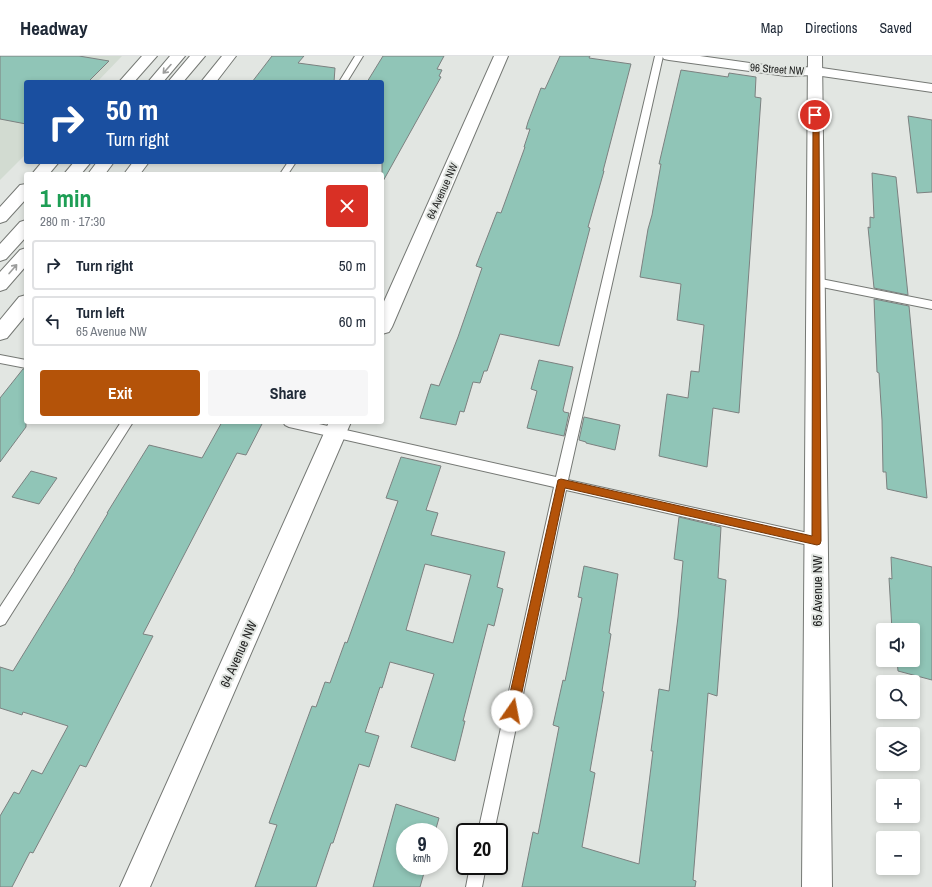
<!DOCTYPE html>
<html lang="en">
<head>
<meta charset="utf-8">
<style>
	body { margin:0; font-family:"Archivo Narrow",sans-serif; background:#f6f6f7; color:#1f2937; height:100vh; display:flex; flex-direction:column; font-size:15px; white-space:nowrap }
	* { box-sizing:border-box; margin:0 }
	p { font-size:13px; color:#747a83 }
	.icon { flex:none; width:22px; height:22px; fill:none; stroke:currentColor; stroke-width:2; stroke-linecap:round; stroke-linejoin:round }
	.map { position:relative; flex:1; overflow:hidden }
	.details { position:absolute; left:24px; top:116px; width:360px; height:252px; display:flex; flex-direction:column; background:#fff; border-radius:4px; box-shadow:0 2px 6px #0003 }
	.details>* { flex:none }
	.guide { position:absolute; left:24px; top:24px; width:360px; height:84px; border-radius:4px; box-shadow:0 2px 6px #0003; background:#1a4fa0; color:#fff; overflow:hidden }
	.controls { position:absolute; left:876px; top:567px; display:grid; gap:8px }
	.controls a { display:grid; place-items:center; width:44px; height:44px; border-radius:4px; background:#fff; box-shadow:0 2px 6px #0003; font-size:20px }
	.speed { position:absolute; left:396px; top:767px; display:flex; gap:8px; font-size:20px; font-weight:700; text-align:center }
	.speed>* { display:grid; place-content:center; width:52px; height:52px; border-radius:50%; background:#fff; box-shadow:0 2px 6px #0003; line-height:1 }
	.speed small { font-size:10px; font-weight:400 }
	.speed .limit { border:2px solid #111; border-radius:6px; background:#fff; color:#111 }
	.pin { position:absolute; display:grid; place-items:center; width:34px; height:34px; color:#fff; margin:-17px; border:2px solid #fff; border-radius:50%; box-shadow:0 1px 4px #0007 }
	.me { position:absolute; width:44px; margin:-22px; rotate:12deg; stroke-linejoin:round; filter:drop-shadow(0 0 3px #0008) }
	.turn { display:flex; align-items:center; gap:14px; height:84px; padding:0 16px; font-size:18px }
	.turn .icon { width:52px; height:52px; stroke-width:2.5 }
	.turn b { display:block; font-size:28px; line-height:34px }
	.round { display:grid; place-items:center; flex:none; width:42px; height:42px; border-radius:4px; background:#f6f6f7 }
	.headline { display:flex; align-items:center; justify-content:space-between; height:68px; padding:0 16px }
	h1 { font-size:24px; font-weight:700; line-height:30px; color:#1e9e55 }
	.button { display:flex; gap:8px; margin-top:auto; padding:8px 16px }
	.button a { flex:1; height:46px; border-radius:4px; background:#b45309; color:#fff; font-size:16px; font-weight:700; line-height:46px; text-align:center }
	.button a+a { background:#f6f6f7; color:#1f2937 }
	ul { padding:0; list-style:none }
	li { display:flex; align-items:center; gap:12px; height:50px; margin:0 8px 6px; padding:0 8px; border:2px solid #e0e1e3; border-radius:4px }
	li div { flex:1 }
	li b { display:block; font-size:15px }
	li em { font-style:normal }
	header { display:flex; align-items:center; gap:24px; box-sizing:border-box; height:56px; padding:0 20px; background:#fff; border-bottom:1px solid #e0e1e3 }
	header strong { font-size:19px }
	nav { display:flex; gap:22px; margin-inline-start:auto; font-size:14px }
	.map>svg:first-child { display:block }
</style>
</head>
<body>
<header>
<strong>Headway</strong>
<nav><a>Map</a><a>Directions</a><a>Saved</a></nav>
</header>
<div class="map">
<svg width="932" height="831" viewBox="0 0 932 831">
	<rect width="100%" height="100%" fill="#e2e6e2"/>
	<path fill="#d2dbd1" d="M0,0H122L97,26H26V98L0,124Z"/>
	<path fill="#90c5b7" stroke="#7c8180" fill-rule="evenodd" d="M0,0H79L109,5L88,26H26V68L0,63Z
		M272,0H304L298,7L335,12L334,26H252Z
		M383,0H444L437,13L442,14L439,20L441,21L382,127V26H367Z
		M560,0H590L589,2L631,8L603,115H604L588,171L590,172L559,290L500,278L487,315H484L480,327L473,326L464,356L460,355L456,369L420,362L431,328L439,330L458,281L482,212L476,210L497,156L501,157L525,91H524L530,73H526L528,66L541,32L545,33Z
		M681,14L728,21L729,17L756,21L755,41L761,42L739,357L713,352L707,411L659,400L667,338L688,342L691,315L699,316L704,269L677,264L681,228L640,221L648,173L652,159L661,108H659Z
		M908,60L932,64V136L917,137Z
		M872,117L896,121L908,239L874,232L868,171L870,172V161L874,162Z
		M874,243L909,250L927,442L887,433L886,416H883L882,364L879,317L877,316Z
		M539,304L573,311L563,354L564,356L569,357L564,380L527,372L537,335L531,333Z
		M23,313H26V371L0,406V342Z
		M584,361L620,369L615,394L586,387V386L579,384Z
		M222,366H263L246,399L237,397L143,578L153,580L86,711L80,709L33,797L30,796L12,831H0V760L14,736L19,738L32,714L42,718L68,670L23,656L22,659L0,652V611L13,615L75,514H74L108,457H107L149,389L202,402Z
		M401,401L441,410L426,454L438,457L431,479L505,496L497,531L503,533L494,570L488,568L463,665H465L455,705L411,691L434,618L390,606L382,632L380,631L365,676L379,680L369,711L359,708L333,787H331L316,831H255L277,769L269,767L312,650L316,651L325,626L330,627L345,586L347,587L398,445L386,442ZM425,508L471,519L453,587L406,574Z
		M31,415L57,422L39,448L12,441Z
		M679,461L721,471L718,522L726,524L717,640L708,637L693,824L696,825L695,831H522L533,776L538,778L559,671L553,669L563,624L565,625L582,542L578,541L584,510L618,518L609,577L611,578L602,635L604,636L590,715L595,717L582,791L639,808L653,695H651L659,633L669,635L678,561L683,505L674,503Z
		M891,501L932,511V624L898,615L897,604H913V574H892L889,522L892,523Z
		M396,748L439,762L435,776H405V810H426L420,831H373Z"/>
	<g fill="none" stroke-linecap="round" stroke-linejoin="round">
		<defs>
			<path id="service" d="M355,0H363L347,26H339Z
				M655,0H663L568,424L817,479L822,481L823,485L822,489L817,491L566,434L494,776H478L554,431L289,371L285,369L283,366H310L556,421Z
				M288,106H296L288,118H280Z
				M816,222L932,245V253L812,229L811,226L812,223Z
				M0,299L26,304V312L0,307Z
				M121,366H133L5,568L0,570V551Z
				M470,810H486L482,831H466Z"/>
			<path id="minor" d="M142,0H157L134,26H119Z
				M222,0H236L216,26H201Z
				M494,0H508L392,271L389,276L382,278V250Z
				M808,0H822L832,831H802Z
				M42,106H59L49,118H32Z
				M133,106H149L140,118H124Z
				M26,128V143L6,165L0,167V151L20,129Z
				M26,239V259L7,282L0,284V264L19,241Z
				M329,366H351L150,831H120Z"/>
			<path id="tertiary" d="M662,0H700L786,12L815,11L932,28V36L815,19L786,20L669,4L664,3Z"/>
			<path id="secondary" d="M170,0H185L163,26H148Z
				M190,0H205L183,26H168Z
				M74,106H91L81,118H64Z
				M97,106H114L105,118H88Z
				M26,164V181L6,203L0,205V188L20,166Z
				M26,192V210L6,233L0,235V216L20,194Z"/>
		</defs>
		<use href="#service" stroke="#757874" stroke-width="2"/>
		<use href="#minor" stroke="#757874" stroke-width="2"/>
		<use href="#tertiary" stroke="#757874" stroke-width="2"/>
		<use href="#secondary" stroke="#757874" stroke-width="2"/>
		<use href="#service" fill="#fff" fill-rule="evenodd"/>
		<use href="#minor" fill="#fff" fill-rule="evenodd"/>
		<use href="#tertiary" fill="#fff" fill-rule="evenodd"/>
		<use href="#secondary" fill="#fff" fill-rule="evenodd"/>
	</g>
	<defs><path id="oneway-shaft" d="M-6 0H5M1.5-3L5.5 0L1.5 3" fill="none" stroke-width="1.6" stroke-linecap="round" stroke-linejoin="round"/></defs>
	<g stroke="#9c9d9c">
		<use href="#oneway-shaft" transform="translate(167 13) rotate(132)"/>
		<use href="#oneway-shaft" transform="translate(13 213) rotate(-49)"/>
	</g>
	<path fill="#b45309" stroke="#753606" d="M813,58L819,59L821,485L820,488L817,489L565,432L518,655L516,659L512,660L508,659L506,655L558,424L561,423L812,480Z"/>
	<g text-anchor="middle" stroke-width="4" stroke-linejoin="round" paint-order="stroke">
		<g font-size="11" fill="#242524" stroke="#e2e6e2">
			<text transform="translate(777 13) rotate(4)" y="4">96 Street NW</text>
			<text transform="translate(442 135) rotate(-66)" y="4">64 Avenue NW</text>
		</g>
		<g font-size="13" fill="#242524" stroke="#e2e6e2">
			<text transform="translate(817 535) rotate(-90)" y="5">65 Avenue NW</text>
			<text transform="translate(238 598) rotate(-66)" y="5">64 Avenue NW</text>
		</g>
	</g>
</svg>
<div class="controls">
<a><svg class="icon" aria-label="sound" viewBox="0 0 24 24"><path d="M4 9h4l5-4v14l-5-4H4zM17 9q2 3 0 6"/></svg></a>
<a><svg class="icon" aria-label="search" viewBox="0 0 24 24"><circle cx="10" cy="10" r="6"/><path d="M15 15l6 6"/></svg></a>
<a><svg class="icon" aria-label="layers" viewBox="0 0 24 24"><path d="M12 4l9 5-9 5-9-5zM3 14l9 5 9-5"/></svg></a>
<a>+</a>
<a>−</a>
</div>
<div class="speed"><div>9<small>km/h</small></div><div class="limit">20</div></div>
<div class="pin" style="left:815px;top:59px;background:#d93025"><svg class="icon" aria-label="arrive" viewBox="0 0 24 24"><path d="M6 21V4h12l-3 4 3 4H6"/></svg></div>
<svg class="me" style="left:512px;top:655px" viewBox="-20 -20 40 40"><circle r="19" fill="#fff"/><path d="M0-13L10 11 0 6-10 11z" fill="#b45309"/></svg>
<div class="guide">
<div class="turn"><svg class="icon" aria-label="right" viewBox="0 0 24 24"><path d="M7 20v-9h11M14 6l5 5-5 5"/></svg><div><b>50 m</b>Turn right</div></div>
</div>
<section class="details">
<div class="headline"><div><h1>1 min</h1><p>280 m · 17:30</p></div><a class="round" style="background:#d93025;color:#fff"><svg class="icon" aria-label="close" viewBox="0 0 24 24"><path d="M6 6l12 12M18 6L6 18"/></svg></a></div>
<ul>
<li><svg class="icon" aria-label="right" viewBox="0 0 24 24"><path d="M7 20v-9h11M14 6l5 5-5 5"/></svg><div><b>Turn right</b></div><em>50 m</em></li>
<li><svg class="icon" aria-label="left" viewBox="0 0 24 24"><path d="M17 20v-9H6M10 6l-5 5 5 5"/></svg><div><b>Turn left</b><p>65 Avenue NW</p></div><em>60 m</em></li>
</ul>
<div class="button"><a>Exit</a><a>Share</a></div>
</section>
</div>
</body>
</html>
